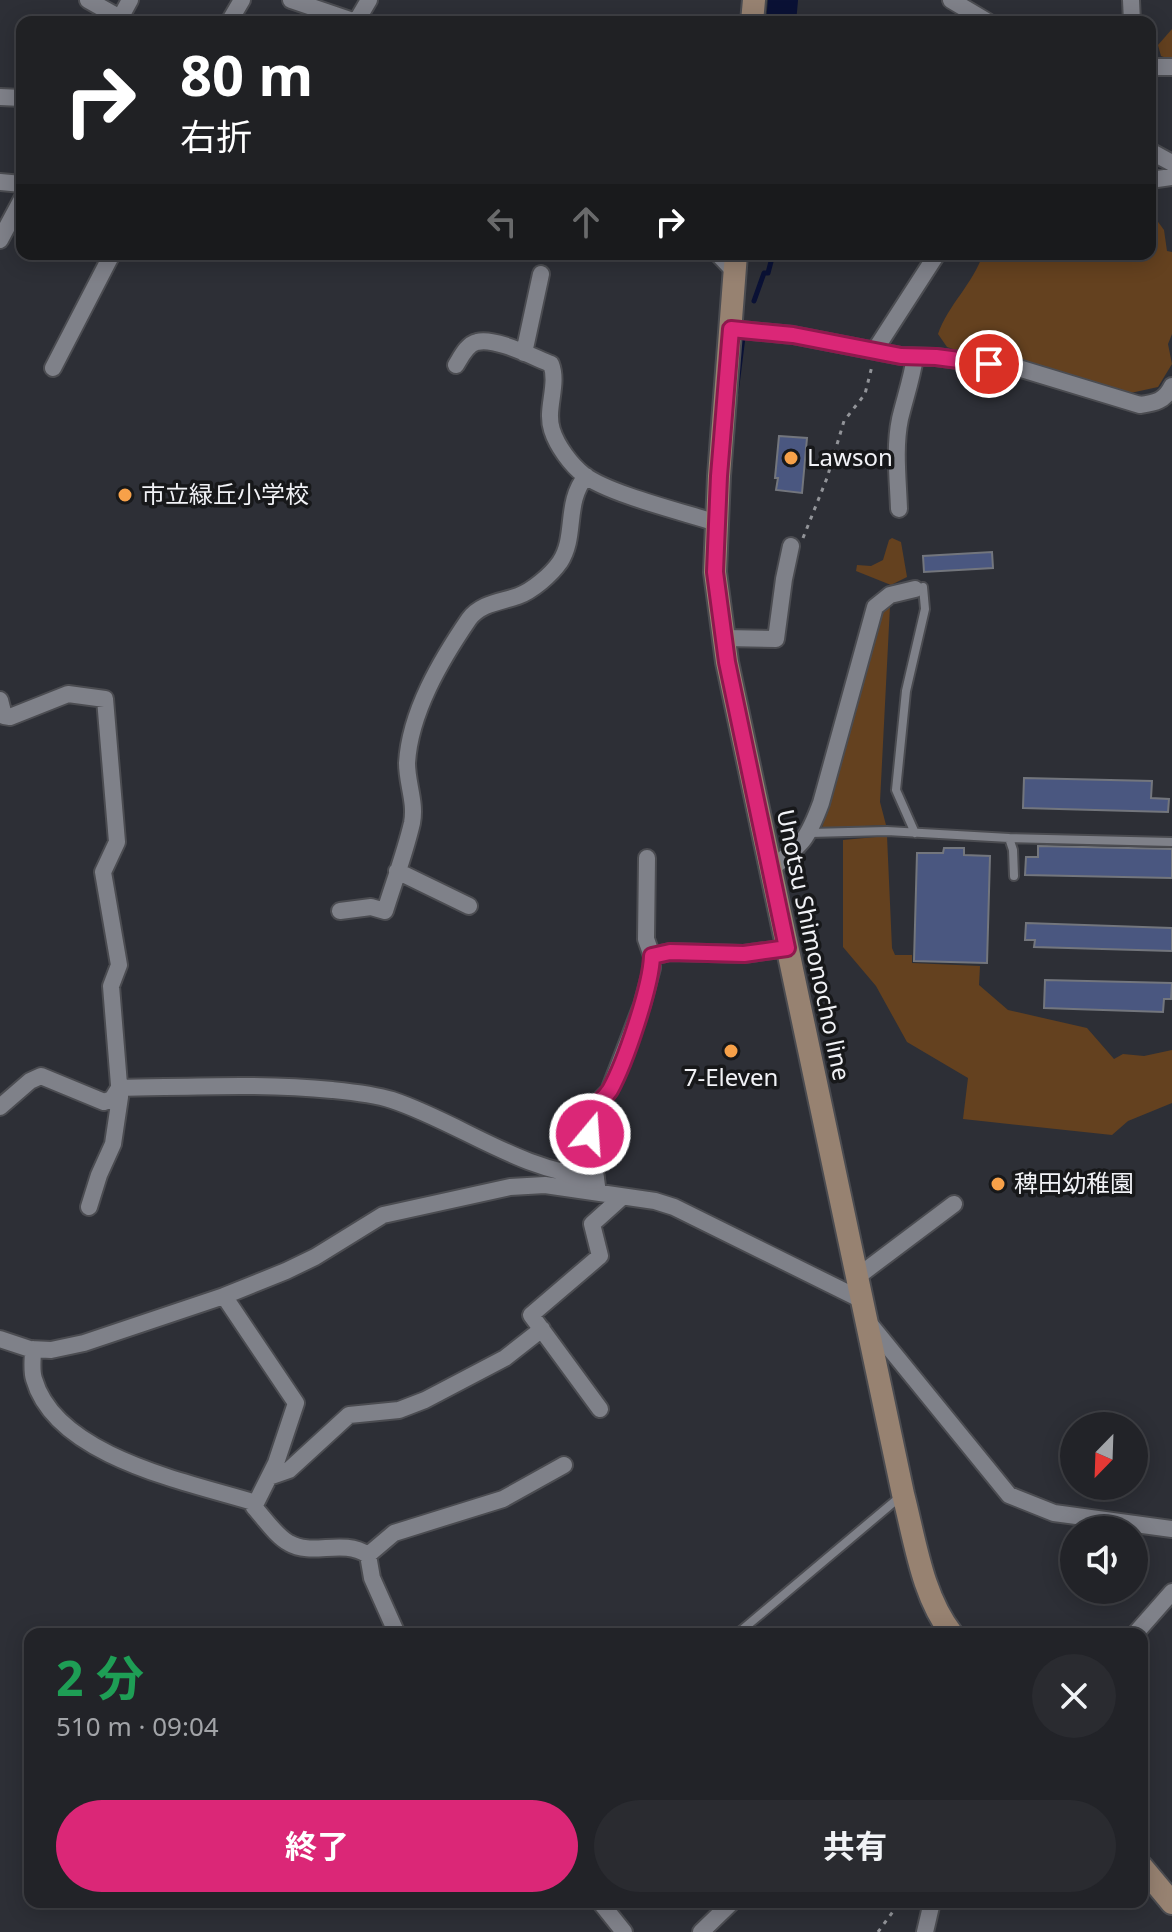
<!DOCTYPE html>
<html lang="ja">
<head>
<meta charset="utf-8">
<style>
	body { margin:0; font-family:"Noto Sans","Noto Sans JP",sans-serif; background:#2a2b30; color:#f1f3f6; height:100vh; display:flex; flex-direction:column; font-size:30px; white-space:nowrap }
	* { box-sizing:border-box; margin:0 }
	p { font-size:26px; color:#a2a4a8 }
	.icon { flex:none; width:44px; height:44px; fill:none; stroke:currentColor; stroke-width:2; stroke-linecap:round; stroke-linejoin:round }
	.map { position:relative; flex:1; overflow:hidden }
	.drawer { position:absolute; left:24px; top:1628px; width:1124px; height:280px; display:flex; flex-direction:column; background:#222328; border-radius:16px; box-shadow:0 4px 20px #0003,0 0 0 2px #3f4045 }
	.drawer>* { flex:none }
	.top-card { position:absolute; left:16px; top:16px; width:1140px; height:244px; border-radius:16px; box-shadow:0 4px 20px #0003,0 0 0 2px #3f4045; background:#202124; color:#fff; overflow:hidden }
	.needle { width:52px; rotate:203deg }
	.controls { position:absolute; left:1060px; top:1412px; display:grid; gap:16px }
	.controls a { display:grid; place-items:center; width:88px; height:88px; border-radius:50%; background:#222328; box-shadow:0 4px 20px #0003,0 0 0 2px #3f4045; font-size:40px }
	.pin { position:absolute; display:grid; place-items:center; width:68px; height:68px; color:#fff; margin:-34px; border:4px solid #fff; border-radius:50%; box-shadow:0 2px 8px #0007 }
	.me { position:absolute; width:88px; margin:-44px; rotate:18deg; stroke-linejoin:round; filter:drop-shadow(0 0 6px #0008) }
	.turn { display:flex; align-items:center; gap:28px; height:168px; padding:0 32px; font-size:36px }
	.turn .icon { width:104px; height:104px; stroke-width:2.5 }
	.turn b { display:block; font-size:56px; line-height:68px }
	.lanes { display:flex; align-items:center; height:76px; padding:0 32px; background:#0003; justify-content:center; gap:40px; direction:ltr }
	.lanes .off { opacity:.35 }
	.round { display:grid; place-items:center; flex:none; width:84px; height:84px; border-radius:42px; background:#2a2b30 }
	.overview { display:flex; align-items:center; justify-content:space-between; height:136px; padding:0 32px }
	h1 { font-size:48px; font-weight:700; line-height:60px; color:#1e9e55 }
	.button { display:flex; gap:16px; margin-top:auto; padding:16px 32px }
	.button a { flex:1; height:92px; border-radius:48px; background:#db2777; color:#fff; font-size:32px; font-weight:700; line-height:92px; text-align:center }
	.button a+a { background:#2a2b30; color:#f1f3f6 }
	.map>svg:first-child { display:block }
</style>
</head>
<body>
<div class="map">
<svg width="1172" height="1932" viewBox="0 0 1172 1932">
	<rect width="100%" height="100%" fill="#2d2f36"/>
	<path fill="#64411f" d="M1172,29V60L1161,56L1158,45Z
		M1150,211L1164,230L1167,251L1172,252V334L1168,344L1172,364L1158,387L1126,394L967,354L947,347L938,334C948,305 973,284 983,254H1150Z
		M892,538L901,542L907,577L891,585L856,571L857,565L871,566L883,560L889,540Z
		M890,606L880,802L886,825L822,828L881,609Z
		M887,836L892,948L895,955H912V963L980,966L979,985L1008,1010L1087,1028L1114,1059L1123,1054L1144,1056L1172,1050V1103L1128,1121L1112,1135L963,1119L968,1078L907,1042L876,986L843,947V840Z"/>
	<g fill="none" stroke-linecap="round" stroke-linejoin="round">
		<path stroke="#0a1135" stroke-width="5" d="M754,301L764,273H768L773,254
			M736,393L743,337"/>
		<path stroke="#0a1135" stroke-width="30" d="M781,22L783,0"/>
	</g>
	<path fill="#4a5780" stroke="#73767d" stroke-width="2" d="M779,436L807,438L802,493L776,490L778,478H775Z
		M992,552L993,568L924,572L923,556Z
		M1024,778L1152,781L1151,798L1169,799L1168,812L1023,808Z
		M1038,846L1172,849V878L1025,875L1026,857H1038Z
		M944,848H964V855L990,856L987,963L914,961L917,853H943Z
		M1026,923L1172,928V951L1034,947L1035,940H1025Z
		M1045,980L1172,983L1171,999H1164L1163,1012L1044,1008Z"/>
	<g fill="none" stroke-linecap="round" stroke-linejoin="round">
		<defs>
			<path id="lane" d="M810,833L887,831L1009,838L1013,850L1014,876
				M915,833L896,790L906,691L925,609L923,587L916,589
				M1009,838L1172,842
				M737,1634L901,1496"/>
			<path id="street" d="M88,0L120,18
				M291,0L356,22L369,0
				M951,0L988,22
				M1131,0L1132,22
				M118,22L130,0
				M229,22L242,0
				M1150,67H1172
				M0,97L22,98
				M1150,151L1172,163
				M1150,180L1172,177
				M0,182L22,184
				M0,240L22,199
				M718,254L735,272
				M731,329L793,335L901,356L936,357L1015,367L1140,405C1155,403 1165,401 1172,386
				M875,350L937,254
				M524,353L541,274
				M456,365C461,357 467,344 477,342C495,337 533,357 551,364C559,385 545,409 552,430C557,446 571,465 584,475C609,494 683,512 717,523
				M53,368L112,254
				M899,509C898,480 894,448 900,419C905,398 912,378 915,357
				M724,638L776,639L784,579L791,546
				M0,700L4,716L10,717L68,694L105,699L117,842L103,872L119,965L111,986L120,1097L113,1144L99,1175L89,1207
				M771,869C802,844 807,841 821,803L875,607L890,595L915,589
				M397,871L469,906
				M340,911L371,907L385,911C394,882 405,853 412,823C416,802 407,784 407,763C410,712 441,660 469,619C481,603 501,602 518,596C532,591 551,575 560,562C577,536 564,503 586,476
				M652,956L670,952L744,954L787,948
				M0,1107L30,1081L41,1076L104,1102L112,1099L119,1088C190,1087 261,1083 332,1090C352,1092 373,1094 392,1100C461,1123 521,1172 596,1177
				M597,1186L587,1113L609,1091L642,1005L652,968V956L646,939L647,858
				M857,1277L954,1204
				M224,1296L296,1403L276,1463L254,1507C264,1518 276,1536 289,1543C313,1557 342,1538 368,1555
				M869,1323L1009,1495L1054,1513L1172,1529
				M0,1339L30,1349L51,1350L84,1343L224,1296L286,1271L315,1257L383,1215L510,1187L545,1185L655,1201L674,1207L862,1300
				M33,1349C33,1358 31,1370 34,1379C56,1457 188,1482 256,1503
				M600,1409L531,1315L600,1256L592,1224L622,1197
				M269,1477L289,1470L349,1415L399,1410L425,1400L505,1358L542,1329
				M397,1634L372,1578L368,1555L394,1533L503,1499L564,1465
				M1135,1634L1172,1592
				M600,1902L624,1932
				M701,1932L732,1902
				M925,1932L932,1902"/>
			<path id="secondary" d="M752,22L754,0
				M736,254L719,476L715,572L727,662L903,1494C915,1540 922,1596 952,1634
				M1142,1867L1172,1903"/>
		</defs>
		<use href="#lane" stroke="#4b4c51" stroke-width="12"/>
		<use href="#street" stroke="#4b4c51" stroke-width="20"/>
		<use href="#secondary" stroke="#4b4c51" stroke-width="26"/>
		<path stroke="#929499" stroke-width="3" stroke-dasharray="4 6" stroke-linecap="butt" d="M803,538L827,478L844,421L865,394L872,366
			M878,1932L900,1902"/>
		<use href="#lane" stroke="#7f8189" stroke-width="8"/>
		<use href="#street" stroke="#7f8189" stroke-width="16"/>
		<use href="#secondary" stroke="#978271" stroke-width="22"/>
	</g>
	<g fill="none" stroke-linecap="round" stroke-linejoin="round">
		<defs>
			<path id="route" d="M590,1134L587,1113C596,1106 604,1099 610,1090C625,1063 651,987 652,956L670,952L744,954L787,948L727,662L715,572L719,476L731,329L793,335L901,356L936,357L989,364"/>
		</defs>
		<use href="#route" stroke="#8e194d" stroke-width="20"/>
		<use href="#route" stroke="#db2777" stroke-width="14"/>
	</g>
	<g fill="#f7a149" stroke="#17181a" stroke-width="3">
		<circle cx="791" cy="458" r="8"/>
		<circle cx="125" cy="495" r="8"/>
		<circle cx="731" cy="1051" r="8"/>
		<circle cx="998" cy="1184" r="8"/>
	</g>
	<g text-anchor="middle" stroke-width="7" stroke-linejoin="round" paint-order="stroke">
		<g font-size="24" fill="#f1f2f6" stroke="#17181a" text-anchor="start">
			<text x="807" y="466">Lawson</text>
			<text x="141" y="503">市立緑丘小学校</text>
			<text x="731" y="1086" text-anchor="middle">7-Eleven</text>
			<text x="1014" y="1192">稗田幼稚園</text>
		</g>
		<g font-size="24" fill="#f1f2f6" stroke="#17181a">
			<text transform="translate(813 945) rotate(78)" y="8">Unotsu Shimonocho line</text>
		</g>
	</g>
</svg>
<div class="controls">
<a><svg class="needle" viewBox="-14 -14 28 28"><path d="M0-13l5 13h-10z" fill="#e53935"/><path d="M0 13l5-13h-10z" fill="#a2a4a8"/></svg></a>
<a><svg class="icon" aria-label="sound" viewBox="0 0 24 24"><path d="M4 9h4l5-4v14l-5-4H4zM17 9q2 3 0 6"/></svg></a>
</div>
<div class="pin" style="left:989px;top:364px;background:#d93025"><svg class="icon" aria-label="arrive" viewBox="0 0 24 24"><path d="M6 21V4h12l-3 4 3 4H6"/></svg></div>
<svg class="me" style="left:590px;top:1134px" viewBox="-20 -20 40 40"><circle r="17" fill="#db2777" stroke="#fff" stroke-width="3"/><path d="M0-11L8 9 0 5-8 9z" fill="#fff"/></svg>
<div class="top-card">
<div class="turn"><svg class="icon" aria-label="right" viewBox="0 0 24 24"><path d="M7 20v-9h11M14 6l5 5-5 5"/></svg><div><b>80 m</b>右折</div></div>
<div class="lanes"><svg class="icon off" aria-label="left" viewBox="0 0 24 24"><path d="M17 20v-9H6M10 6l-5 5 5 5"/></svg><svg class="icon off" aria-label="ahead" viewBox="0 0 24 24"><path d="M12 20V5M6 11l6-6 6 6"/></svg><svg class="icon" aria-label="right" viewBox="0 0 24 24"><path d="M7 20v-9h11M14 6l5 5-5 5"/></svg></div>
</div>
<section class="drawer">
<div class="overview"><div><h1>2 分</h1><p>510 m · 09:04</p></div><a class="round"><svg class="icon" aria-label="close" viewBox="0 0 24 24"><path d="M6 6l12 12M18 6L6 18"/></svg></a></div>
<div class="button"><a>終了</a><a>共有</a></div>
</section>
</div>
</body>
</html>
